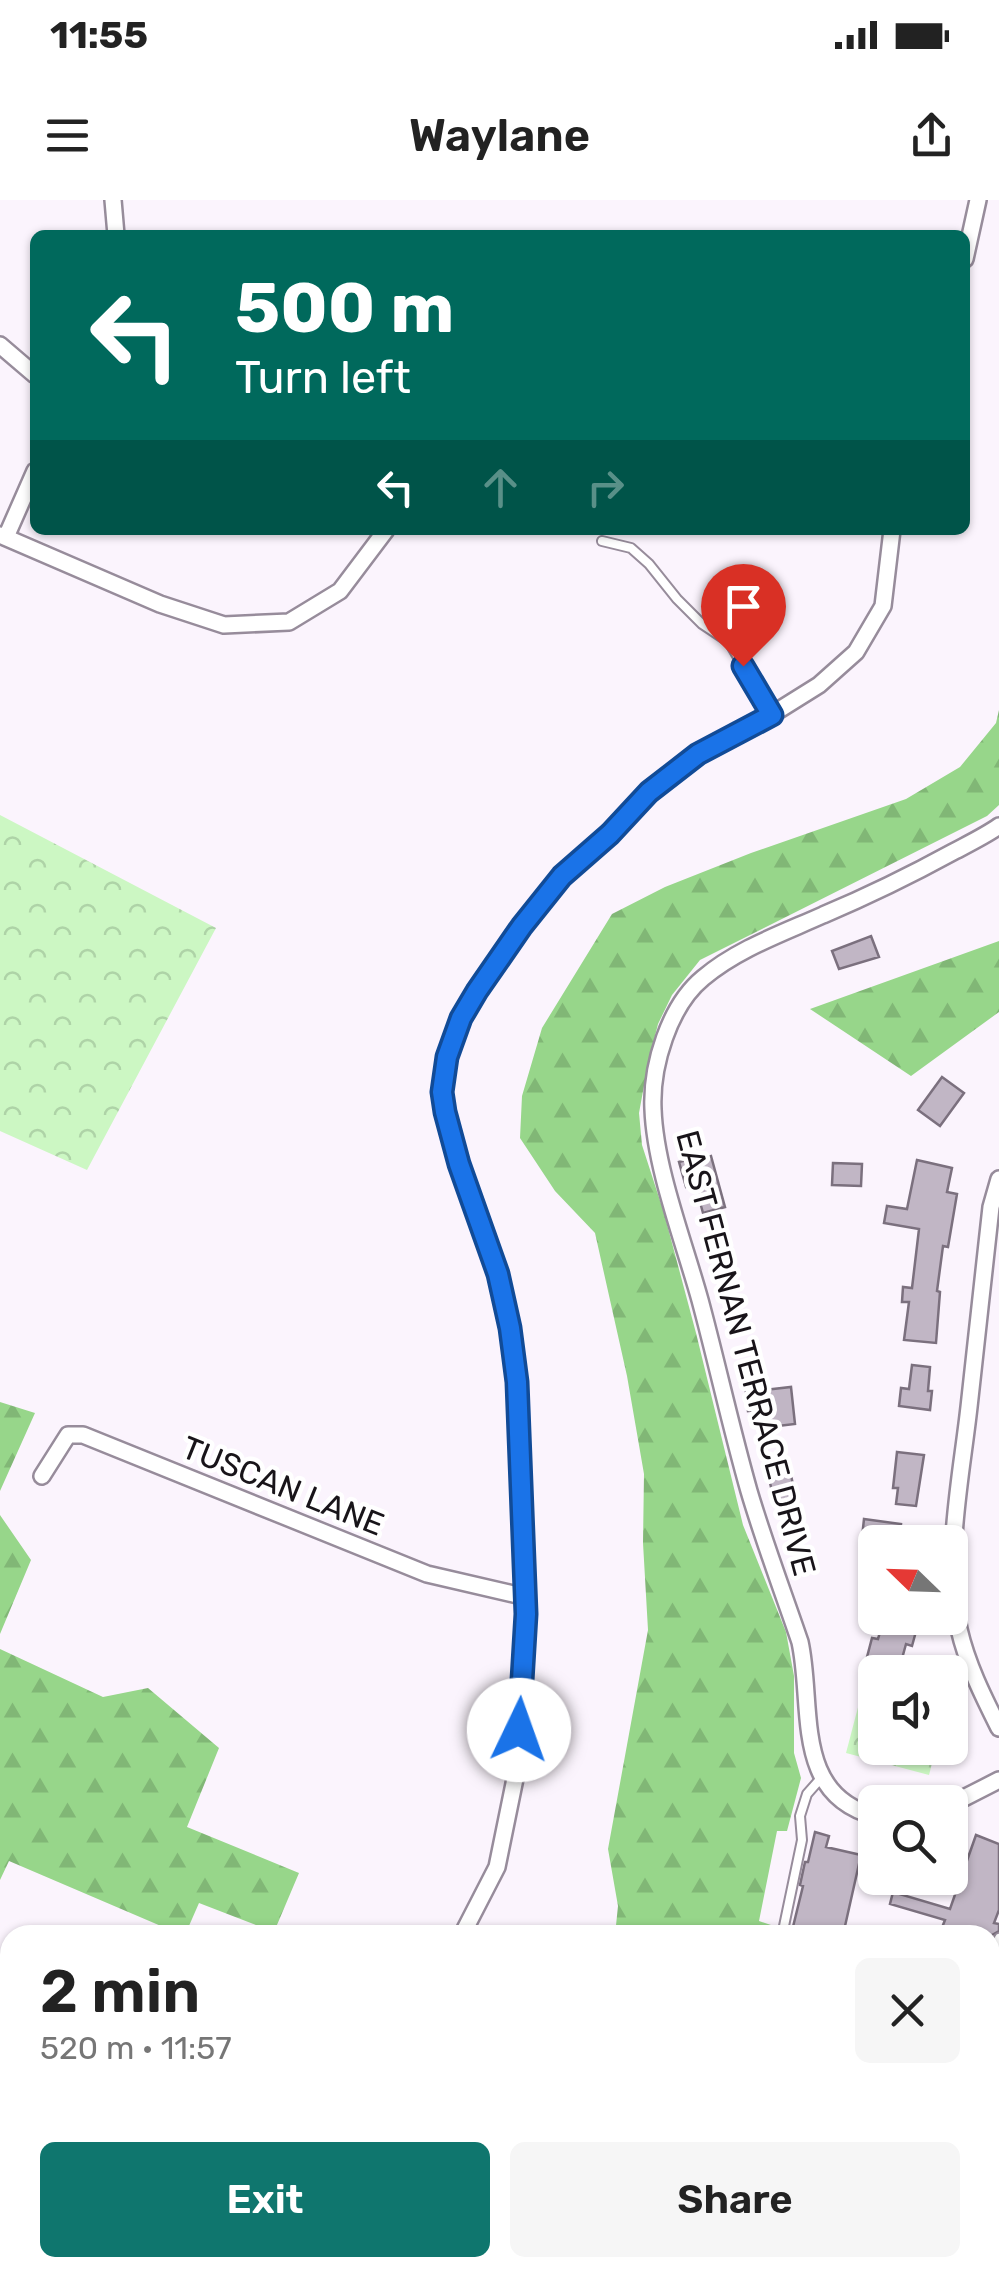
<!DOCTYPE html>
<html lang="en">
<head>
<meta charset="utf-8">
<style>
	body { margin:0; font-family:Rubik,sans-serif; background:#f6f6f6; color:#222; height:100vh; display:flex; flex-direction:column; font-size:38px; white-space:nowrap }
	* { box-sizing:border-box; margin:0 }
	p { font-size:32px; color:#767676 }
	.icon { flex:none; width:55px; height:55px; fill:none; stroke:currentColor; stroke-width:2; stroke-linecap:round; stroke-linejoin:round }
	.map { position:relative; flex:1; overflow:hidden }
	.sheet { position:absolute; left:0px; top:1725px; width:1000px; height:352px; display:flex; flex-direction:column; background:#fff; border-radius:30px 30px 0 0; box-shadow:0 2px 8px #0004 }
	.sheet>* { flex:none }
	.hud { position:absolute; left:30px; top:30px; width:940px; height:305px; border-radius:15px; box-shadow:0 2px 8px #0004; background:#00695c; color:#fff; overflow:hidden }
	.needle { width:65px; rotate:293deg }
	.tools { position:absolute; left:858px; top:1325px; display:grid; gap:20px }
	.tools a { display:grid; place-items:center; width:110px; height:110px; border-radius:15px; background:#fff; box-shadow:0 2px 8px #0004; font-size:50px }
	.pin { position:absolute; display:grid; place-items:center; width:85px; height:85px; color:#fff; margin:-102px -42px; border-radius:50% 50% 50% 0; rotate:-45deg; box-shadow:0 0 10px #0007 }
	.pin .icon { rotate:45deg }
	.me { position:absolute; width:110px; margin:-55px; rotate:3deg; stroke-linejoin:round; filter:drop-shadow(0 0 8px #0008) }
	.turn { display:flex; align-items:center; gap:35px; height:210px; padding:0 40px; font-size:45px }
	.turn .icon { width:130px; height:130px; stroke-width:2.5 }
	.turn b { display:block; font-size:70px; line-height:85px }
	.lanes { display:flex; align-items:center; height:95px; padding:0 40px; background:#0003; justify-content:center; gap:50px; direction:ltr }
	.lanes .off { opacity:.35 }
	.round { display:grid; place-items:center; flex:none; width:105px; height:105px; border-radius:15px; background:#f6f6f6 }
	.summary { display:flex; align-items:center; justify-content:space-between; height:170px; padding:0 40px }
	h1 { font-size:60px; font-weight:600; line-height:75px }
	.button { display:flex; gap:20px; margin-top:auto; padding:20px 40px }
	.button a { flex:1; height:115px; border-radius:15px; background:#0f766e; color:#fff; font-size:40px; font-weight:600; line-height:115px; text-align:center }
	.button a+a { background:#f6f6f6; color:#222 }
	.status { display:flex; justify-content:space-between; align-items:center; height:70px; padding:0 50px; background:#fff; direction:ltr }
	.status svg { height:28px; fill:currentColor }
	header { display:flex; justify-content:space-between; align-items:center; height:130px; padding:0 40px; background:#fff; font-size:45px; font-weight:600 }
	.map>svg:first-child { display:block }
</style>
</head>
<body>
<div class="status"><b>11:55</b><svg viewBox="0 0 49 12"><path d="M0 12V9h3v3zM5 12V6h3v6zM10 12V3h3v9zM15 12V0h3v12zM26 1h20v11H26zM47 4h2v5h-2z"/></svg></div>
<header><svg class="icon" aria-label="menu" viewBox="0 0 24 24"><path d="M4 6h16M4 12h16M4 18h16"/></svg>Waylane<svg class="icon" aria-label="share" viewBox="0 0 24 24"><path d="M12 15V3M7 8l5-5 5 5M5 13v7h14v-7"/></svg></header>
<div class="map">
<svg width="999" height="2077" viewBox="0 0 999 2077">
	<defs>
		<pattern id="forest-firs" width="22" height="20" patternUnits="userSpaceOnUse" patternTransform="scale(2.5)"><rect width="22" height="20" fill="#97d68a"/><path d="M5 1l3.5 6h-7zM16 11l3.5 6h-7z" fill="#81b776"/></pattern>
		<pattern id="park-crowns" width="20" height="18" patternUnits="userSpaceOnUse" patternTransform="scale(2.5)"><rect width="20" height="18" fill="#ccf7c3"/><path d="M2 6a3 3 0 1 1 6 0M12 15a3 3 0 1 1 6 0" fill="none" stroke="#aed3a7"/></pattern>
	</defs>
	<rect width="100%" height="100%" fill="#fbf4fd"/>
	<path fill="url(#forest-firs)" d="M999,510V605L987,616L700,760L672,795L658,824L648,864L639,913L642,945L664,1013L696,1133L743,1325L786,1432L794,1476V1553L801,1578L787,1631H777L759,1721L786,1730L784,1735H615L618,1706L608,1649L648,1430L643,1343L644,1274L627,1176L595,1033L555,991L520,938L522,896L542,828L612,714L665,687L751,653L906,599L960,567L996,523Z
		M999,741V812L911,876L810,809Z
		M0,1202L35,1213L0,1291Z
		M0,1315L31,1360L0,1434Z
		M0,1449L103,1497L148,1488L219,1548L187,1627L299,1673L274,1732L199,1703L185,1735H182L9,1661L0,1680Z
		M424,2068H559L549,2077H431L426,2074Z"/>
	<path fill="url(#park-crowns)" d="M0,615L216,728L87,970L0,931Z
		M867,1473L875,1475V1548H936L929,1575L846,1553Z"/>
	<path fill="#c1b6c5" stroke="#7b707e" stroke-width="2.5" d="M871,736L879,757L839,769L832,751Z
		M942,877L964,893L940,926L918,910Z
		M711,956L725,1007L703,1013L695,984L686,987L679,962L698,957V960Z
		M917,960L952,968L947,992L957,994L948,1047L943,1046L937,1091L940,1092L936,1143L904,1140L909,1102H902L903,1087L912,1088L919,1029L884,1023L887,1006L907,1009Z
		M833,963L862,964L861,986L832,985Z
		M912,1165L930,1167L928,1191H932L930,1210L899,1206L901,1188L909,1189Z
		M791,1187L795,1224L769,1227L768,1213H763V1209L748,1211L746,1192Z
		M897,1252L924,1255L916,1306L896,1304L898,1288H893Z
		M788,1260L796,1300L775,1305L766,1265Z
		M864,1319L901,1324L899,1342H875V1349L861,1347Z
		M884,1418H908V1421L918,1424L912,1446L906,1444L900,1466L867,1457L872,1438L878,1439Z
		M815,1632L829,1636L826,1647L861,1655L843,1735H791L803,1686L800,1685L805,1662H808Z
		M976,1635L999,1644V1710L994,1723L999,1724V1731L992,1735H939L945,1720L890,1704L893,1692L950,1709Z"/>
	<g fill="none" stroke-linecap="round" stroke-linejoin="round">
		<defs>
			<path id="lane" d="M602,341L631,348L649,364L677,399L702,424L729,442L771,514
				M784,1726L802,1640L800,1616L807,1594L822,1577
				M990,1759L999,1738
				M990,1885L999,1882
				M617,2068L639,2077
				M880,2077L882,2068"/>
			<path id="street" d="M113,0L116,35
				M965,59L978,0
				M0,145L35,175
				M0,335L160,404L224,425L289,422L340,391L386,330
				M6,337L35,271
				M999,979L991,1007C983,1074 977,1140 969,1207C961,1279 944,1356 959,1429C967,1464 983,1496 999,1528
				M42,1276L68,1235H83L427,1374L526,1397
				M950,1605L999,1580
				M875,1616C792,1595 814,1505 800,1442C783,1392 764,1342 749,1291C731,1228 717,1163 700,1100C684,1042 655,968 653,909C651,866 669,806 703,778C737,749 783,733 823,715C868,696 911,675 953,652C968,644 985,636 999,626
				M462,1735L497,1667L517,1569L526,1397L517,1183L510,1128L498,1074L459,964L445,913L443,878L452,840L477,791L522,726L562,676L606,636L649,592L698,554L771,515L819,485L856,452L883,406L892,330
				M0,1873L10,1876
				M0,1960L10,1959"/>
		</defs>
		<use href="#lane" stroke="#978c9b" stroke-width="12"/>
		<use href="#street" stroke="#978c9b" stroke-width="20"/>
		<use href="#lane" stroke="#fff" stroke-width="8"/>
		<use href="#street" stroke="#fff" stroke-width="15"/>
	</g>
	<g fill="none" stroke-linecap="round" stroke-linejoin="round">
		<defs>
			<path id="route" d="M519,1530L526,1414L517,1182L510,1128L498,1074L459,964L445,912L442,892L447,857L461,818L477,791L522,726L562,676L610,634L649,592L698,554L772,515L743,466"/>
		</defs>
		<use href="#route" stroke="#114b97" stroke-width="25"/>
		<use href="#route" stroke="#1a73e8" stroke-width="18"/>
	</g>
	<g text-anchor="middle" stroke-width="9" stroke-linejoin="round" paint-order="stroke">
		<g font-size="32" fill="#181419" stroke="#fff">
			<text transform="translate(746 1153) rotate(75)" y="11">EAST FERNAN TERRACE DRIVE</text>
			<text transform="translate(283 1286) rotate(22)" y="11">TUSCAN LANE</text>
		</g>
	</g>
</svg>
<div class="tools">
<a><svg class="needle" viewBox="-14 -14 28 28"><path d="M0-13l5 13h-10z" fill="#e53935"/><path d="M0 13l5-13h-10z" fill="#767676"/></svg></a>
<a><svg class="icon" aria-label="sound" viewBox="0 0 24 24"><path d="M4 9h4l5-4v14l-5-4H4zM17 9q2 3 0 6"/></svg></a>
<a><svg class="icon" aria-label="search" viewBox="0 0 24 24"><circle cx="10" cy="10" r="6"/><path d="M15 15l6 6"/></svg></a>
</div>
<div class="pin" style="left:743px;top:466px;background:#d93025"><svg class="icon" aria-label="arrive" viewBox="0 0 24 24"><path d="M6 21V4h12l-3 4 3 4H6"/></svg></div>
<svg class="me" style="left:519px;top:1530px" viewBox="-20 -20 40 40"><circle r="19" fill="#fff"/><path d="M0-13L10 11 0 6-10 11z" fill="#1a73e8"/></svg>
<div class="hud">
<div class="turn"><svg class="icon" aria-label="left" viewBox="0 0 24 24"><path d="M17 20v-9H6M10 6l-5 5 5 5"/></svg><div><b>500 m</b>Turn left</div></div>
<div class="lanes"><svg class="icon" aria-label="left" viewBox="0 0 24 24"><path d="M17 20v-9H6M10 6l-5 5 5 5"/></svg><svg class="icon off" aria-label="ahead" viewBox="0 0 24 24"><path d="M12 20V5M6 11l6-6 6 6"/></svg><svg class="icon off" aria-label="right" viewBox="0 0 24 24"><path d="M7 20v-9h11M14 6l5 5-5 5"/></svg></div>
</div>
<section class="sheet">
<div class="summary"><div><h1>2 min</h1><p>520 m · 11:57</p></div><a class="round"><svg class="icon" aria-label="close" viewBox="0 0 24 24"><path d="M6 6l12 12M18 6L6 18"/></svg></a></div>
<div class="button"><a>Exit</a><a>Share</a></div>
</section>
</div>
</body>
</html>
